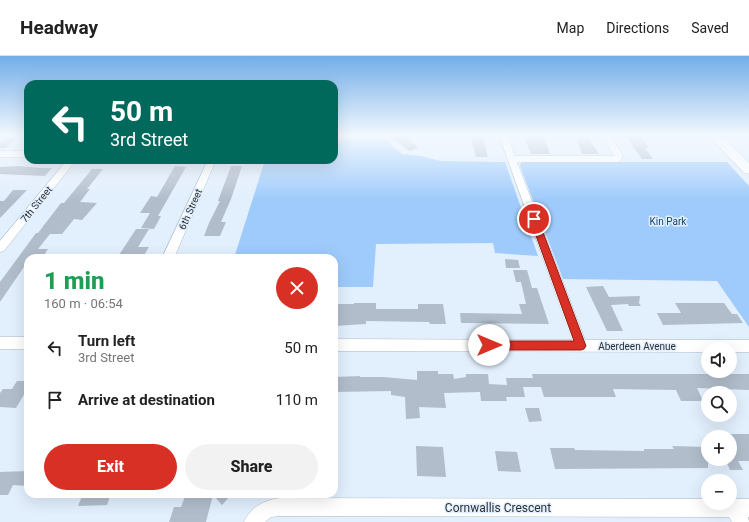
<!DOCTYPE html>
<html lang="en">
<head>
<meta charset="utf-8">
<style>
	body { margin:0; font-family:Roboto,sans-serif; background:#f2f2f2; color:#222; height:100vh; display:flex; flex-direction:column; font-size:15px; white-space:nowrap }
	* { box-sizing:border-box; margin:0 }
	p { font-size:13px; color:#767676 }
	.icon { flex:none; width:22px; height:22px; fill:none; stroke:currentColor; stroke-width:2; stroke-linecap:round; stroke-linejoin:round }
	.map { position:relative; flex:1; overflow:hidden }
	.panel { position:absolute; left:24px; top:198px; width:314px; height:244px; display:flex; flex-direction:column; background:#fff; border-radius:12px; box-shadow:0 4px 16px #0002 }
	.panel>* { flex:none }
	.hud { position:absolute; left:24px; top:24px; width:314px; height:84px; border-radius:12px; box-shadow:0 4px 16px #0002; background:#00695c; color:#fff; overflow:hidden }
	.buttons { position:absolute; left:701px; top:286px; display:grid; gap:8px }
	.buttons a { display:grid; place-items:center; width:36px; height:36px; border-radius:50%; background:#fff; box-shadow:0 4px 16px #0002; font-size:20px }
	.pin { position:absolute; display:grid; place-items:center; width:34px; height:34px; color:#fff; margin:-17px; border:2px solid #fff; border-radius:50%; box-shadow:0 1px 4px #0007 }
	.me { position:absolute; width:44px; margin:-22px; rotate:90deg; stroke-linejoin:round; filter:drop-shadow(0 0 3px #0008) }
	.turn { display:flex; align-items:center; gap:14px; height:84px; padding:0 20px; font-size:18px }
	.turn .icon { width:52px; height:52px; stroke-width:2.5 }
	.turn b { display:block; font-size:28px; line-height:34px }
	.round { display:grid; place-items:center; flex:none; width:42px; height:42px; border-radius:21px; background:#f2f2f2 }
	.headline { display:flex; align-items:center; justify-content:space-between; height:68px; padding:0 20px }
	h1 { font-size:24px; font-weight:800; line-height:30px; color:#1e9e55 }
	.action { display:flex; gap:8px; margin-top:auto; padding:8px 20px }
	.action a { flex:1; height:46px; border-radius:24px; background:#d93025; color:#fff; font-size:16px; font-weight:800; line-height:46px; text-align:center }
	.action a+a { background:#f2f2f2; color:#222 }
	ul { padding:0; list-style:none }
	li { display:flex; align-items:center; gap:12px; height:52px; padding:0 20px }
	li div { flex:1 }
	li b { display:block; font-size:15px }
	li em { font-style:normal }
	header { display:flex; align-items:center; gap:24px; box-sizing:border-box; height:56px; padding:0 20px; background:#fff; border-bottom:1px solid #e0e0e0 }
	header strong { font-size:19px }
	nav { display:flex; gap:22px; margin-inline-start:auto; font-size:14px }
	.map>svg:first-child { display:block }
</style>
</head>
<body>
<header>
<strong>Headway</strong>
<nav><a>Map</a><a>Directions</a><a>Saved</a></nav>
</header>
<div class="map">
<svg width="749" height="466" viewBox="0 0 749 466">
	<rect width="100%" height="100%" fill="#e2effd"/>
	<path fill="#9ecbfc" d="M334,79H380L382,83L391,86L390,88L402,98L421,100L440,105L505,106L538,200L495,197L493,187L376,188L373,231H334V202H234L265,104H334Z
		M525,106H727L749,130V271L717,225L563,223L520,110L521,107Z"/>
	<path fill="#b1bdcb" d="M9,79H19L6,92H0V87Z
		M388,79H402L419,92L409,95Z
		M470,79H482L488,101H476Z
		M523,79H534L535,82H544L550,98H531Z
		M577,79H587L599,98H582L576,83L580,84Z
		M625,79H639L649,92H645L653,103H642Z
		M18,110L41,112H52L45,120L0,118V111Z
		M175,110L186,111L158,160H161L154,173L141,172L150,157H140L151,140L157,141Z
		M231,110H242L231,143L221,166H226L220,180H204L209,167L220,145H218Z
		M92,113H103L87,133H90L80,146L97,147L82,164L74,163L62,178H50L38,193H48L42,202H28V205L0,246V226L36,177H38L61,147H64Z
		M13,134H27L0,162V145H4Z
		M136,173H149L138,191H149L144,199L142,202H119L121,199H119Z
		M505,203L518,204L520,212H506Z
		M513,214H527L532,232H537L549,268L461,267L460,257L522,258L519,248H526L521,226H516Z
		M603,230L609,241L640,240L639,247L641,250H629L628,248L611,249L623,275H607L586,231Z
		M354,247H376V253H418V248H443L446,268H430L429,266L366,265V268L334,270V248H354Z
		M675,247H724L732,258H737L743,267L663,269L657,257H681Z
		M417,315H438V318H453L454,323L466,321V318H488L489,328L507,329L506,322H533L532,318H749V334L697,332L703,345H681L676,334L613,333L616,341H544L541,331H523L525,341H506L507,345H481L480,336L444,337L446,352L419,351L420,362L406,363L405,341L391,339V335L334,336V321L360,320V321H383L417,324Z
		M17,325H28V332L16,352L0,351V337L3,333H12Z
		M525,352H539L542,365L529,366Z
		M730,378H749V405H738L743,414H730L725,403H730Z
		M416,390L443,391L446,421L417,420Z
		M672,390L708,391V412L555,413L550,392H574L575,394L644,395V393H674Z
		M495,395L517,396L521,416L498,415Z
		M28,415V430L13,429L8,439H0V416Z
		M83,438H111L107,449L78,450Z
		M186,438H232L222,449L213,439L206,466H169L174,451H181Z"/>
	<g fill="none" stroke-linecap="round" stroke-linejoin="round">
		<defs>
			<path id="street" d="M499,79H507L515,100H614L602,79H610L623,99L621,105L618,106H517L585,284H749V296H730V293H708V296L334,295V283L572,284Z
				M0,95H28V101H0Z
				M67,104H76L4,195L0,196V185Z
				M208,104H216L174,202H162Z
				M0,281H28V293H0Z
				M280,442L708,443V447H730V443H749V461H748L749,466H732L729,461L280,460L271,461L265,466H244C250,451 265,444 280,442Z"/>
			<path id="secondary" d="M708,79H721L749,107V118L744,117Z"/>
		</defs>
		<use href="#street" stroke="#adb9c7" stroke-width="1"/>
		<use href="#secondary" stroke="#adb9c7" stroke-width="1"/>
		<use href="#street" fill="#fff" fill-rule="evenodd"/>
		<use href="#secondary" fill="#fff" fill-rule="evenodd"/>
	</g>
	<linearGradient id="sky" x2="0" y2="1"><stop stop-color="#72ade8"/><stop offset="0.55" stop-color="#f2f8fe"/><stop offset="1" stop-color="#f2f8fe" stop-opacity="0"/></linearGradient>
	<rect width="749" height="144" fill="url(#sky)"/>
	<path fill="#d93025" stroke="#8d1f18" d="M534,160L538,163L586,290L584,293L581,294H489L485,292L484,289L485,286L489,285H574L530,163Z"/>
	<g text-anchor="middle" stroke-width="3" stroke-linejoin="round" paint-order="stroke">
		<g font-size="10" fill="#2c3136" stroke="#e2effd">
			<text transform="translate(36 148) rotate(-51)" y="4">7th Street</text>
			<text transform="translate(190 153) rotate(-66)" y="4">6th Street</text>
			<text x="637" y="294">Aberdeen Avenue</text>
		</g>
		<g font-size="10" fill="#15436f" stroke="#e2effd">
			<text x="668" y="169">Kin Park</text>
		</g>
		<g font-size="12" fill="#2c3136" stroke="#e2effd">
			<text x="498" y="456">Cornwallis Crescent</text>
		</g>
	</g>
</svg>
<div class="buttons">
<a><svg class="icon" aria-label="sound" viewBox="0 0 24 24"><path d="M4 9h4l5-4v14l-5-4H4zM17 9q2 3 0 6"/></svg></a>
<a><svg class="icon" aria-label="search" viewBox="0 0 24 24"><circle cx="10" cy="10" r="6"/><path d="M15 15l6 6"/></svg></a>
<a>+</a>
<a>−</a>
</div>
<div class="pin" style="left:534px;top:163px;background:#d93025"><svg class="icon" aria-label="arrive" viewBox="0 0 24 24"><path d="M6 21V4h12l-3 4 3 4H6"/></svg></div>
<svg class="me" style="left:489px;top:289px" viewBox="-20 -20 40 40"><circle r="19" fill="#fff"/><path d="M0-13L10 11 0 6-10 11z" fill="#d93025"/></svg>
<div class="hud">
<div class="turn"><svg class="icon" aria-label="left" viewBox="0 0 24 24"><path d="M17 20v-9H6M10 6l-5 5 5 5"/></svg><div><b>50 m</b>3rd Street</div></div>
</div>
<section class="panel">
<div class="headline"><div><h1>1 min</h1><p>160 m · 06:54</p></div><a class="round" style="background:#d93025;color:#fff"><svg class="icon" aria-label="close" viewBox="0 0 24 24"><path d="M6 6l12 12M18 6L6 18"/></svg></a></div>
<ul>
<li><svg class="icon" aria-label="left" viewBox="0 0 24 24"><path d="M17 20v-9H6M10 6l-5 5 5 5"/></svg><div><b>Turn left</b><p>3rd Street</p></div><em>50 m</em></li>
<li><svg class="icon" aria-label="arrive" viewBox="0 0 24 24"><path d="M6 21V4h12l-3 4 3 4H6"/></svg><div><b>Arrive at destination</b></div><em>110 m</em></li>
</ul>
<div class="action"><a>Exit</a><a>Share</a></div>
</section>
</div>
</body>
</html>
